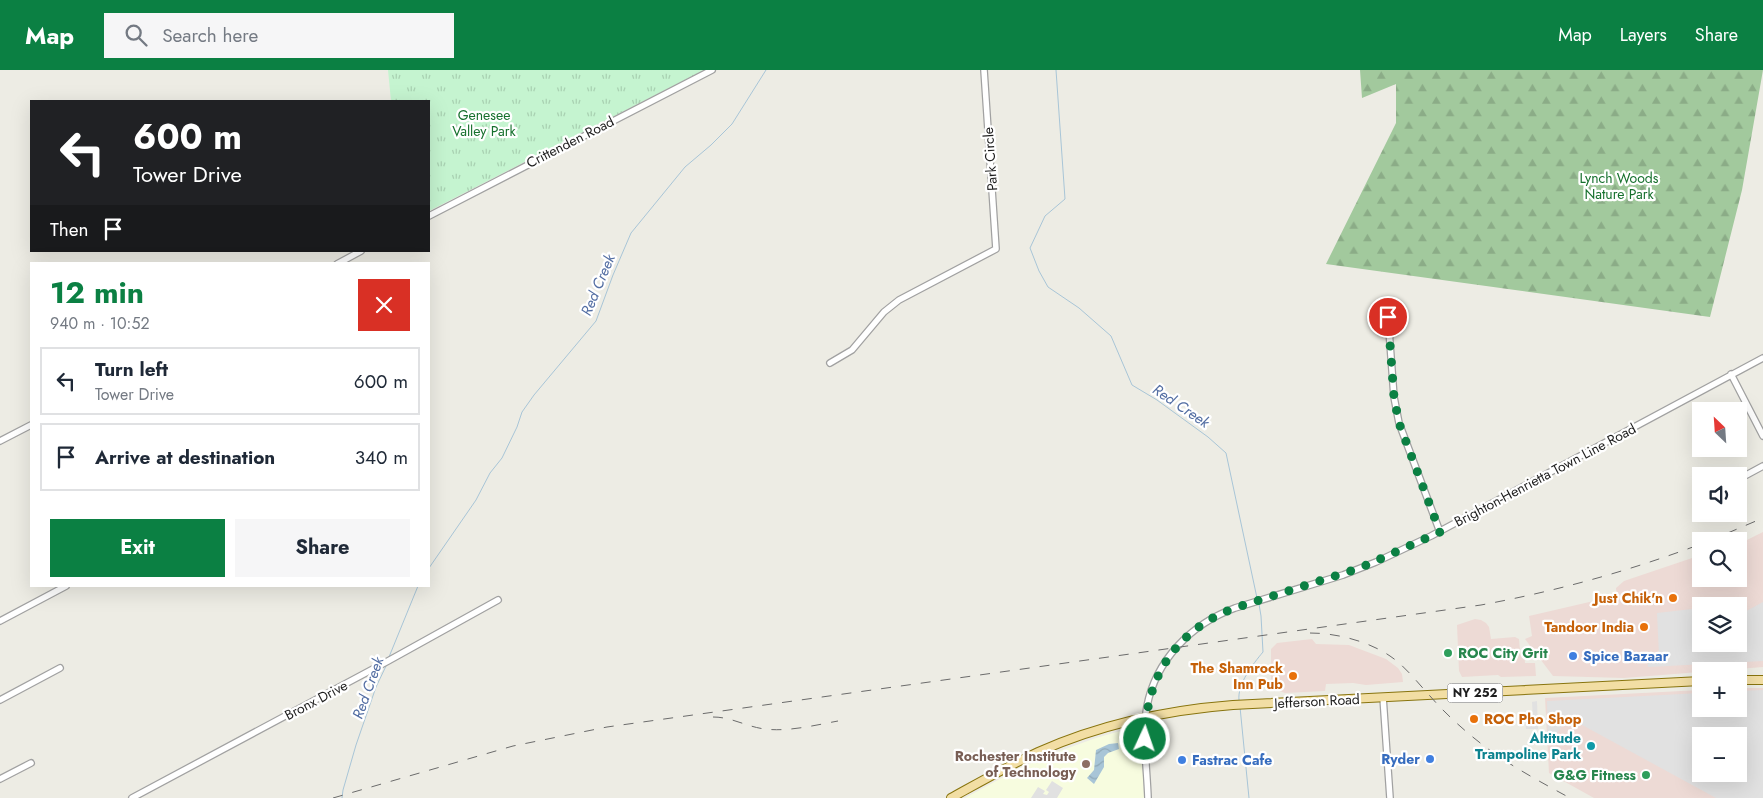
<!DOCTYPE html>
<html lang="en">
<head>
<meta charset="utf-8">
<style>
	body { margin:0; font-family:Jost,sans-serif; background:#f6f6f7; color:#1f2937; height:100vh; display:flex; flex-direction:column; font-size:19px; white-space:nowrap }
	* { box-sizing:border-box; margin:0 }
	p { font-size:16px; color:#747a83 }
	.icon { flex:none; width:28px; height:28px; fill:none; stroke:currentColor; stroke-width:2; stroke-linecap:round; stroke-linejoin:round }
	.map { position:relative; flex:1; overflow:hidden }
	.sheet { position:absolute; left:30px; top:192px; width:400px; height:325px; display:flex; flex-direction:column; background:#fff; border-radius:0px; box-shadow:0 5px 20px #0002 }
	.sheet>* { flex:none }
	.hud { position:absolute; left:30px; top:30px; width:400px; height:152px; border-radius:0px; box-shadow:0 5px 20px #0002; background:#202124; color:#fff; overflow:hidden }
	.needle { width:32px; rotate:335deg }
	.controls { position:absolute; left:1692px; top:332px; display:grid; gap:10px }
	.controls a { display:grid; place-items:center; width:55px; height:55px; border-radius:0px; background:#fff; box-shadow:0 5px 20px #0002; font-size:25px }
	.pin { position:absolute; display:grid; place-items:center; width:42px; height:42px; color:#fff; margin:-21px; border:2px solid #fff; border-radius:50%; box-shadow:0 1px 5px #0007 }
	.me { position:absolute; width:55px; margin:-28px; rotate:3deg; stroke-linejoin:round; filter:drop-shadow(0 0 4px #0008) }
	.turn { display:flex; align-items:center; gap:18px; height:105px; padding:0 20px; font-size:22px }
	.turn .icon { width:65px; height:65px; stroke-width:2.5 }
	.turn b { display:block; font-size:35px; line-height:42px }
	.then { display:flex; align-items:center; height:48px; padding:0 20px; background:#0003; gap:10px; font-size:19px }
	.round { display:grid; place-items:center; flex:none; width:52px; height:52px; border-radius:0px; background:#f6f6f7 }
	.overview { display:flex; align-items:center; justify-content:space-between; height:85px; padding:0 20px }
	h1 { font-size:30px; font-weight:700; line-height:38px; color:#0b8043 }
	.cta { display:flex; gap:10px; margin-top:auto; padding:10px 20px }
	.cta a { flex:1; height:58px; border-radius:0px; background:#0b8043; color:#fff; font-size:20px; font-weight:700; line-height:58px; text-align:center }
	.cta a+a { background:#f6f6f7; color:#1f2937 }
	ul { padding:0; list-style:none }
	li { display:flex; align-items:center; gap:15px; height:68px; margin:0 10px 8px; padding:0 10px; border:2px solid #e0e1e3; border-radius:0px }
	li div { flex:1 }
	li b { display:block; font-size:19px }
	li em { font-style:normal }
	header { display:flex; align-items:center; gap:30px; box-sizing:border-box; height:70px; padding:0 25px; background:#0b8043; color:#fff }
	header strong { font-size:24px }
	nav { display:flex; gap:28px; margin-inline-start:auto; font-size:18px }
	.search { width:350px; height:45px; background:#f6f6f7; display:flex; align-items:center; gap:12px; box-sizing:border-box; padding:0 18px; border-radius:0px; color:#747a83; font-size:19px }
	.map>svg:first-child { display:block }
</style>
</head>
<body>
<header>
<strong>Map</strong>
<div class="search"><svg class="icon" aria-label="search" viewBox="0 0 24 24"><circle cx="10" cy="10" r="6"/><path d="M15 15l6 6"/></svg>Search here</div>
<nav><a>Map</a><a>Layers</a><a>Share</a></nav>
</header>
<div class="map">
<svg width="1763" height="728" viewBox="0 0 1763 728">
	<defs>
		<pattern id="forest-firs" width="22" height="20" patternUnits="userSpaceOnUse" patternTransform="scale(1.25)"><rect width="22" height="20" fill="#a2c99d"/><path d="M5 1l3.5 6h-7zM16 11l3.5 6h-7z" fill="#8bac87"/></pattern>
		<pattern id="park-tufts" width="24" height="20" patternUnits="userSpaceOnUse" patternTransform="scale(1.25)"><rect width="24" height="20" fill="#c5f4d0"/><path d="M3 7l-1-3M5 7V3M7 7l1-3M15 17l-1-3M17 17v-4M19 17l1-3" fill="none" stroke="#a9d1b2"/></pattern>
		<pattern id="water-waves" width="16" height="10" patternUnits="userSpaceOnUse" patternTransform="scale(1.25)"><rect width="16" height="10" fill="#a8c5d7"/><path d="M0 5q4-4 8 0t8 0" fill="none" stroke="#90a9b8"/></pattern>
	</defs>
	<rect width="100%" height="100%" fill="#edece4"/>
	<path fill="#eddad5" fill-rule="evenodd" d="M1763,462V597L1624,608L1553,606L1525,569L1532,566L1529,546L1598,530L1617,528L1616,518L1624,511L1701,485V509H1739V474ZM1701,536H1739V574H1701Z
		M1475,549L1481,550L1486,553L1489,557L1491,569L1515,567L1519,569L1520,581L1524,582L1525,593H1535L1536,606L1501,607L1498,605L1462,607L1459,601L1457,555Z
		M1312,569L1316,574L1349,575L1386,589L1398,598L1402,604L1403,612L1366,615L1353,613L1326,614L1325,621L1285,623L1271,618V579L1277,573Z
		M1739,618H1763V728H1594L1549,703L1545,628L1701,620V639H1739ZM1701,666H1739V704H1701Z"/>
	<path fill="#f7fcdf" d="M1131,658L1138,661L1141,667L1144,728H965L1020,698L1057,682L1096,668Z"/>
	<path fill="url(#forest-firs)" d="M1360,0H1763L1742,120L1710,247L1326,194L1396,53V14L1362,28Z"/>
	<path fill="url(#park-tufts)" d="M388,0H704L429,141V31H391Z"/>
	<path fill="#e1e1e1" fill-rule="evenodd" d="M1763,532V591L1648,597L1647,587L1659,585L1657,543L1701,538V574H1739V545Z
		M1763,620V728H1716L1573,650L1565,652L1548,675L1547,631L1701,623V639H1739V621ZM1701,666H1739V704H1701Z
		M1537,631L1538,659H1526L1525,651L1533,650L1532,632Z
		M1052,711L1063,718L1057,728H1031L1038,717L1045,721L1043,724L1047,725L1049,722L1046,720Z"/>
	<path fill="url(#water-waves)" d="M1118,673L1119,679L1108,683L1104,687V697L1094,714L1087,708L1094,700L1096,680L1109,674Z"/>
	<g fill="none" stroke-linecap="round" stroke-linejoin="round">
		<path stroke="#a8c5d7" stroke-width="1" d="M1056,0L1065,129L1045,146L1030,178L1039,201L1048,217L1079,238L1111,266L1132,315L1157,330L1208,367L1226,383L1257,528
			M429,498L476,430L490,403L502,388L517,357L522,342L534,325L596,251L613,205L631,163L685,97L711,75L732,54L766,0
			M389,587L418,516
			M1239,630C1237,614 1253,594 1263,582L1261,546L1259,534
			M1240,637L1249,728
			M342,728L343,720L356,675L376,617L387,594"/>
		<defs>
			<path id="minor" d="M429,146L712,0
				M337,194L361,181
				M1388,247L1394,327L1399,353L1440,462
				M830,293L852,280L884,242L899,230L996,179L984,0
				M1731,304L1763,366
				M0,371L31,355
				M1739,409L1763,396
				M0,551L66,516
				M1383,627L1390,728
				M0,630L60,598
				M0,709L31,693
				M132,728L388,591L498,530
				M1148,728C1147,698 1142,666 1147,636C1156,590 1191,554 1235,538L1343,505L1376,492L1431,466L1763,288"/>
			<path id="major" d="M1739,610H1763
				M951,728C980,712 1008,696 1038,682C1099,655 1167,640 1233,635L1701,611"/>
		</defs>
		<use href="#minor" stroke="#a1a1a1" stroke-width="8"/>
		<use href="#major" stroke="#88740e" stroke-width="10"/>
		<use href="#minor" stroke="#fff" stroke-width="5.5"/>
		<use href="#major" stroke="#f2dea4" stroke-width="8"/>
		<path stroke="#6b6b6b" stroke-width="1" stroke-dasharray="10 10" stroke-linecap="butt" d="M1709,471L1763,448
			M1310,563C1336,563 1368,571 1390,586C1405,596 1417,612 1430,626C1443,641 1458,655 1474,668C1503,692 1537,710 1570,728
			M713,647C732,647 747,657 765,659C788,662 816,655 838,651
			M333,728L513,676L607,657L1481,535C1557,521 1629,501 1701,474"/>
	</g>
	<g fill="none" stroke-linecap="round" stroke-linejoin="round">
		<path stroke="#0b8043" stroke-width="9" stroke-dasharray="0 16.2" d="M1145,669C1145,607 1177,559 1235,538L1360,498L1440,462L1399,353L1394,327L1388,247"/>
	</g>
	<g fill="#e8710a" stroke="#fff" stroke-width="2">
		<circle cx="1673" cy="528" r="5"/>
		<circle cx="1644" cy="557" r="5"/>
		<circle cx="1293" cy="606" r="5"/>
		<circle cx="1474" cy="649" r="5"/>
	</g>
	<g fill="#2e9e5b" stroke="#fff" stroke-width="2">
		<circle cx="1448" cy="583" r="5"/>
		<circle cx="1646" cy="705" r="5"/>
	</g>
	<g fill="#3f7fe0" stroke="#fff" stroke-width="2">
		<circle cx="1573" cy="586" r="5"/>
		<circle cx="1430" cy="689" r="5"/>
		<circle cx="1182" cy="690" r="5"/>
	</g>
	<circle fill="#0f9aa8" stroke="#fff" stroke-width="2" cx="1591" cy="676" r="5"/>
	<circle fill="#8d6e63" stroke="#fff" stroke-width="2" cx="1086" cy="694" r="5"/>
	<g text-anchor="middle" stroke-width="4.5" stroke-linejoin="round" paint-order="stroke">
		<rect fill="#fff" stroke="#616161" stroke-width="1" x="1447.5" y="613.5" width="55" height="19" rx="4"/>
		<g font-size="12" font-weight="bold" fill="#1d1d1d">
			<text x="1475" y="627">NY 252</text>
		</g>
		<g font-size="14" fill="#16702d" stroke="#fff">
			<text x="484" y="50">Genesee<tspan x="484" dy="16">Valley Park</tspan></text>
			<text x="1619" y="113">Lynch Woods<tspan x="1619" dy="16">Nature Park</tspan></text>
		</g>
		<g font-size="14" fill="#1d1d1d" stroke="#fff">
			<text transform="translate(570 72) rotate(-27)" y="5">Crittenden Road</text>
			<text transform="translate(990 89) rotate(-94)" y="5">Park Circle</text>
			<text transform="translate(1545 405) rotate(-28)" y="5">Brighton-Henrietta Town Line Road</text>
			<text transform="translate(316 630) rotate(-28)" y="5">Bronx Drive</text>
			<text transform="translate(1317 631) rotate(-3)" y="5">Jefferson Road</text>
		</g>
		<g font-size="14" font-weight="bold" fill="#c56008" stroke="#fff" text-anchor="end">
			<text x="1663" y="533">Just Chik'n</text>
			<text x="1634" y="562">Tandoor India</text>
			<text x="1283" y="603">The Shamrock<tspan x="1283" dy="16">Inn Pub</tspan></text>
			<text x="1484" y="654" text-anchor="start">ROC Pho Shop</text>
		</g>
		<g font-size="14" font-weight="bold" fill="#27864d" stroke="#fff" text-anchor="start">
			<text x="1458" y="588">ROC City Grit</text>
			<text x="1636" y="710" text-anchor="end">G&amp;G Fitness</text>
		</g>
		<g font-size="14" font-weight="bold" fill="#366cbe" stroke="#fff" text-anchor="start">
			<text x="1583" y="591">Spice Bazaar</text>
			<text x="1420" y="694" text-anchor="end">Ryder</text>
			<text x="1192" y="695">Fastrac Cafe</text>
		</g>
		<g font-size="14" font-weight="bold" fill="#0d838f" stroke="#fff" text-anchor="end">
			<text x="1581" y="673">Altitude<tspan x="1581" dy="16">Trampoline Park</tspan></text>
		</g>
		<g font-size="14" font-weight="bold" fill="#785e54" stroke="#fff" text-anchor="end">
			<text x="1076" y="691">Rochester Institute<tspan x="1076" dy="16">of Technology</tspan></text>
		</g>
		<g font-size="15" font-style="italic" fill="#536ea3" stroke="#fff">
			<text transform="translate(598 215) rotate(-67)" y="5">Red Creek</text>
			<text transform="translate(1181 336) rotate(34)" y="5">Red Creek</text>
			<text transform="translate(368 618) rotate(-70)" y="5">Red Creek</text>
		</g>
	</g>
</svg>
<div class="controls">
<a><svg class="needle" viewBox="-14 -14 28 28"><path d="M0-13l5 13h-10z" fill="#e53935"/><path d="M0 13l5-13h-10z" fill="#747a83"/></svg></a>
<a><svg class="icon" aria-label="sound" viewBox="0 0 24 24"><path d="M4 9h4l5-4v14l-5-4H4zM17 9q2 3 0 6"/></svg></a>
<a><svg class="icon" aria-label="search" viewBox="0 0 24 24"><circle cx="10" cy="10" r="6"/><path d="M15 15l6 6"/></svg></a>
<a><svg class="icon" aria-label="layers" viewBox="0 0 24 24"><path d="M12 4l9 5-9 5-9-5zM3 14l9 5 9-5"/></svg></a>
<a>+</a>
<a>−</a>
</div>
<div class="pin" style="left:1388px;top:247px;background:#d93025"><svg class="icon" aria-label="arrive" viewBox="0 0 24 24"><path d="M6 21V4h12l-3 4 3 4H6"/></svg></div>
<svg class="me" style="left:1145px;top:669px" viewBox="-20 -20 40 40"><circle r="17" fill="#0b8043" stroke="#fff" stroke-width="3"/><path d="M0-11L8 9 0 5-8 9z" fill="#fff"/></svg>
<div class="hud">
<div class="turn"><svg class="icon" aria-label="left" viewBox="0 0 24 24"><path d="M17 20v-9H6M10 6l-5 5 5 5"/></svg><div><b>600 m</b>Tower Drive</div></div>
<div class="then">Then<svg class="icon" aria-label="arrive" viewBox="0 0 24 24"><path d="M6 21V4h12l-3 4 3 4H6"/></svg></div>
</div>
<section class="sheet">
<div class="overview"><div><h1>12 min</h1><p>940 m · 10:52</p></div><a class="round" style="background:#d93025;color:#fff"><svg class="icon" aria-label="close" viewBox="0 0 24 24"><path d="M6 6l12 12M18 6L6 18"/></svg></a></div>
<ul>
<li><svg class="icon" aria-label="left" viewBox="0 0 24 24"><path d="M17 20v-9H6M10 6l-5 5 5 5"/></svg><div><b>Turn left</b><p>Tower Drive</p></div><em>600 m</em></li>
<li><svg class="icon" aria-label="arrive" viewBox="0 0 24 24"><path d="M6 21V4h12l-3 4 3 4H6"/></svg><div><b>Arrive at destination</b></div><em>340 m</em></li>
</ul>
<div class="cta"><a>Exit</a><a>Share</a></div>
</section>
</div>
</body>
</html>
